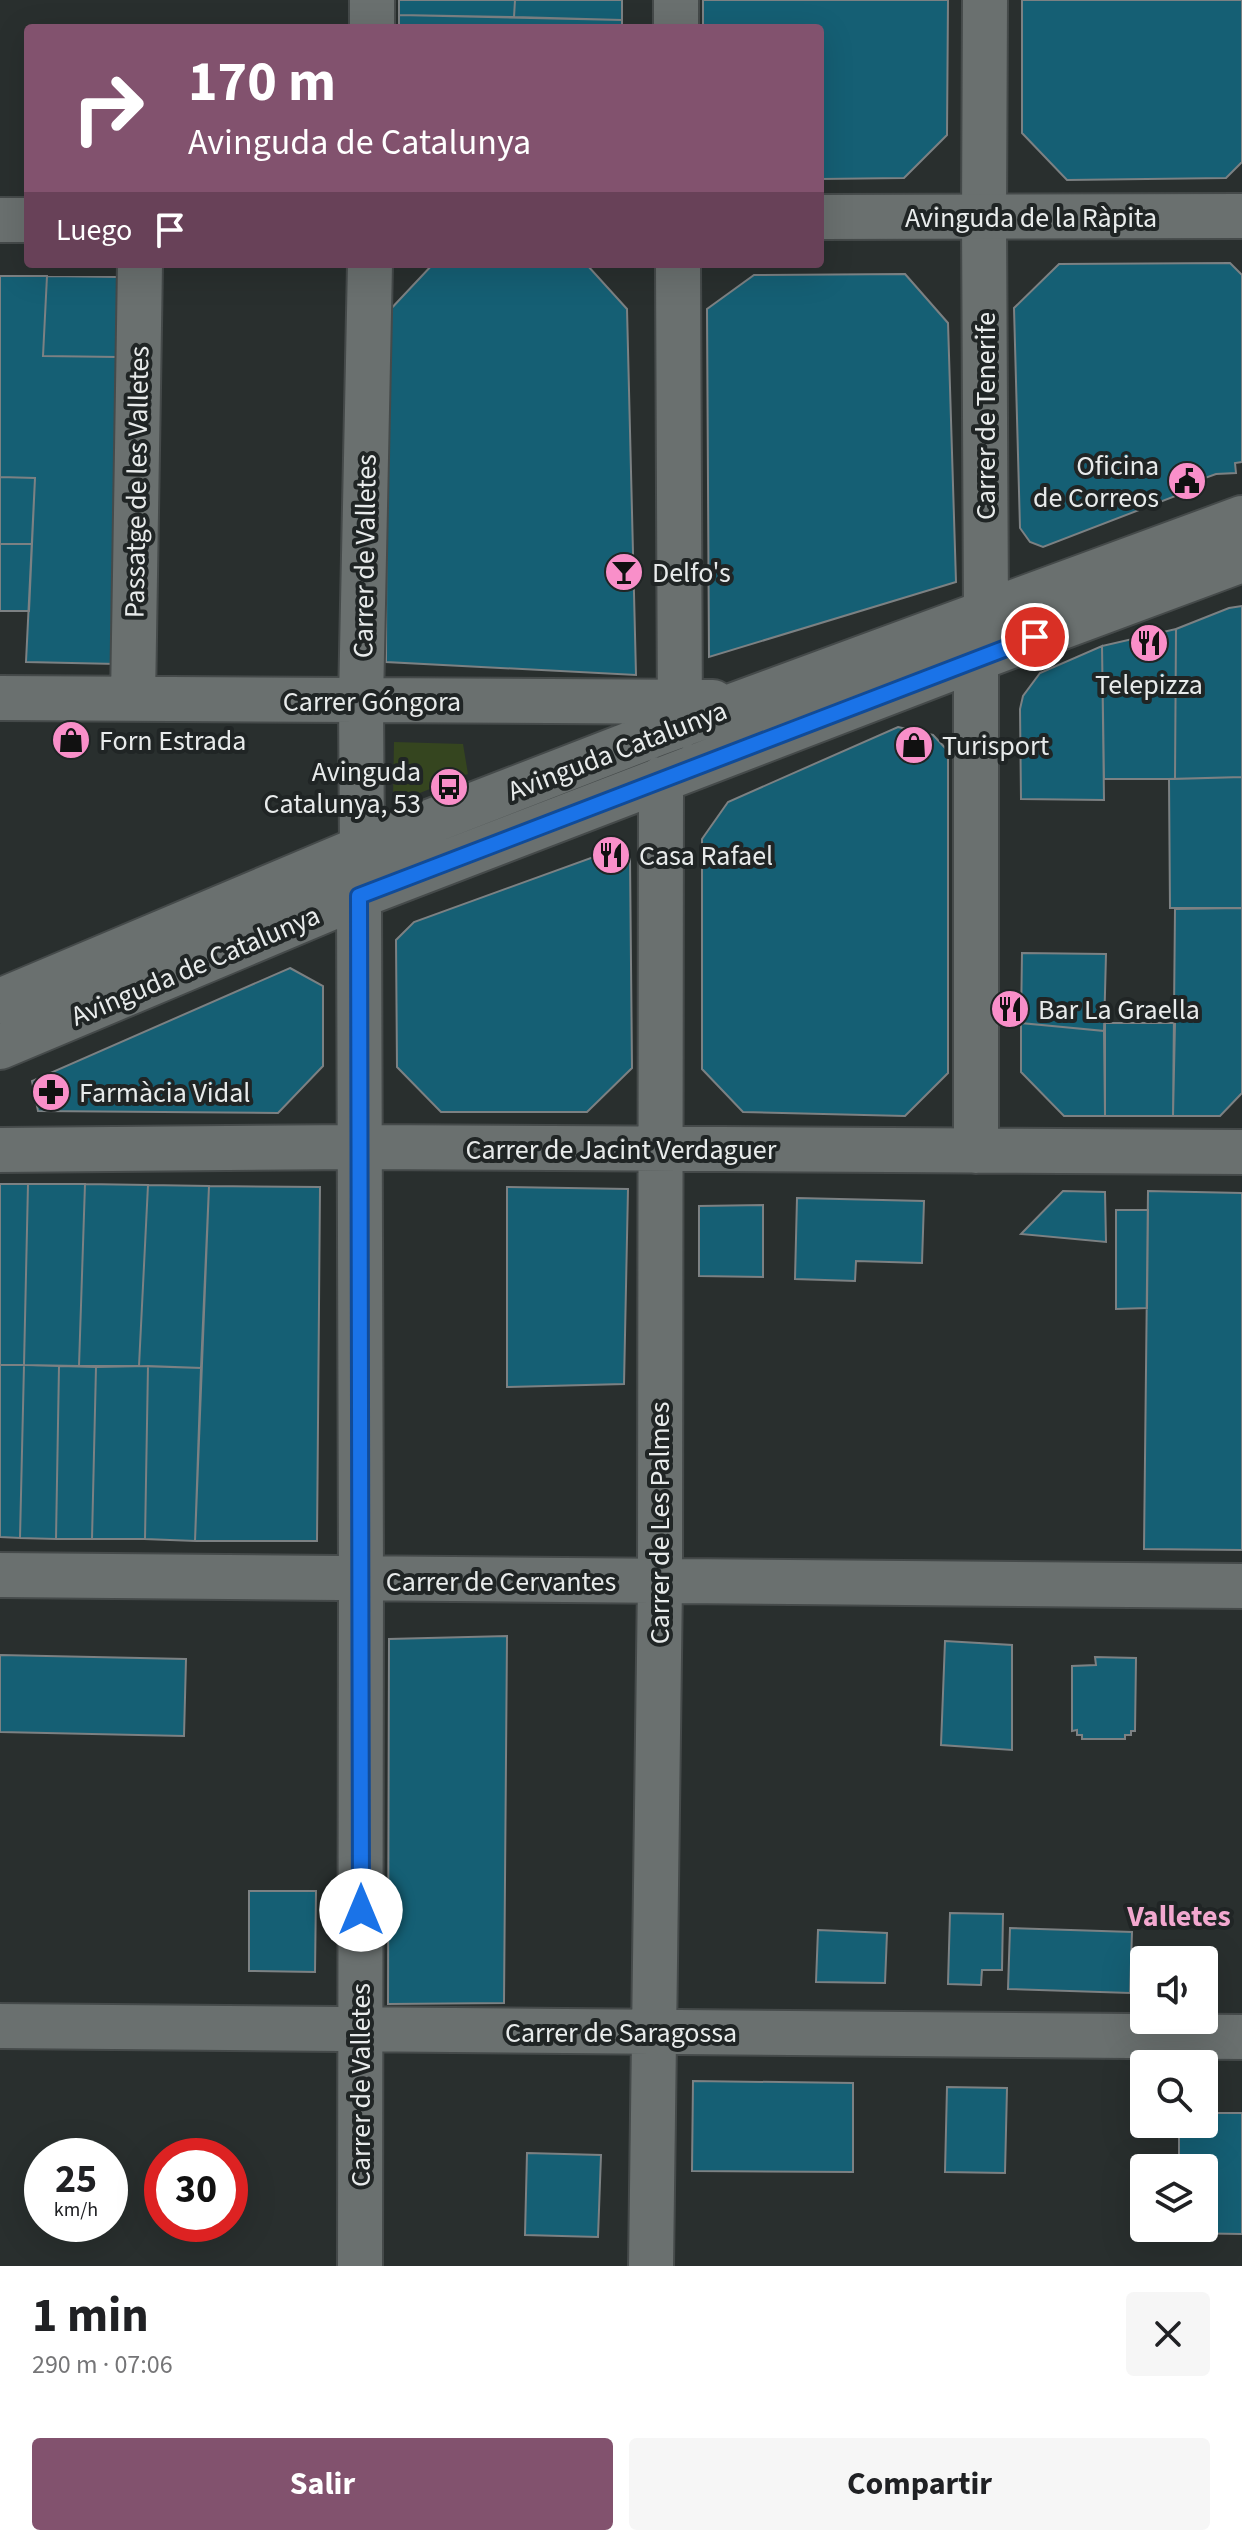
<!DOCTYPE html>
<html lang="es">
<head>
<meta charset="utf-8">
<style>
	body { margin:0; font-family:"Source Sans 3",sans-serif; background:#f6f6f6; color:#202124; height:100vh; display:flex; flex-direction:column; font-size:30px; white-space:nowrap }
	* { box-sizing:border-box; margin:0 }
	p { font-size:26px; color:#757577 }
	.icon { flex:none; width:44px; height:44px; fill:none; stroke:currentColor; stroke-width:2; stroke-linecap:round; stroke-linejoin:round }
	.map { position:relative; height:2266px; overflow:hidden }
	.drawer { display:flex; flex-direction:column; background:#fff; flex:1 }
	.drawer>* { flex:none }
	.hud { position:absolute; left:24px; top:24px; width:800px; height:244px; border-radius:8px; box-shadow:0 8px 32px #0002; background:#82526e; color:#fff; overflow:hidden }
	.fabs { position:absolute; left:1130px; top:1946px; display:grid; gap:16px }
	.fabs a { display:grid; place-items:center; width:88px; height:88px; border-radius:8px; background:#fff; box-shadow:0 8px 32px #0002; font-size:40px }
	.speed { position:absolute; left:24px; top:2138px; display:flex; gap:16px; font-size:40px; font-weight:700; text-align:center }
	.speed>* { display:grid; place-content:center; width:104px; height:104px; border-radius:50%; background:#fff; box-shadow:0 8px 32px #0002; line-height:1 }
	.speed small { font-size:20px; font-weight:400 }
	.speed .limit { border:12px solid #d22; background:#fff; color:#111 }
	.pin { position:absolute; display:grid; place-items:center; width:68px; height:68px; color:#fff; margin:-34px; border:4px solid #fff; border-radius:50%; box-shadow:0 2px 8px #0007 }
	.me { position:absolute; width:88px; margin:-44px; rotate:0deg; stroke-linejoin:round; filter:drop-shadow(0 0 6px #0008) }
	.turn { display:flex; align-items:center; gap:28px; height:168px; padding:0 32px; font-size:36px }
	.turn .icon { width:104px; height:104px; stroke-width:2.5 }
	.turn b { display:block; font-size:56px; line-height:68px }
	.then { display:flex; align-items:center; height:76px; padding:0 32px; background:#0003; gap:16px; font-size:30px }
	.round { display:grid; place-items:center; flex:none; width:84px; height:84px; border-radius:8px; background:#f6f6f6 }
	.overview { display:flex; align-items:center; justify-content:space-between; height:136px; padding:0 32px }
	h1 { font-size:48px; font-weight:700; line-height:60px }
	.button { display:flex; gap:16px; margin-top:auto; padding:16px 32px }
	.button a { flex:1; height:92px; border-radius:8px; background:#82526e; color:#fff; font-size:32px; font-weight:700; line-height:92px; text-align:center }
	.button a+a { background:#f6f6f6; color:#202124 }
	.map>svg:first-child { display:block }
</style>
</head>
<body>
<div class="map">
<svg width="1242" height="2266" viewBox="0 0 1242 2266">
	<rect width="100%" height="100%" fill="#292f2e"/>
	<path fill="#35451f" d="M394,742L463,744L468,774L397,802L393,798Z"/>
	<path fill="#155f74" stroke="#7c8183" stroke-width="2" d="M399,0H515L514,17L399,15Z
		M515,0H622V20L514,17Z
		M703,0H948L947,135L904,178L820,179V28H703Z
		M1022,0H1242V162L1226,178L1067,180L1022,133Z
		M399,15L622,20V28H399Z
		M1230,263L1242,275V462L1235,463L1236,473L1216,474L1202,479L1204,485L1043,547L1030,542L1020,528L1014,308L1059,264Z
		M433,264L588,266L627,309L636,675L386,662L387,313Z
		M905,274L948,323L956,582L709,657L707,309L754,275Z
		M0,276H47L43,356L118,357L117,664L26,662L35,478L0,477Z
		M47,276L118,277V357L43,356Z
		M0,477L35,478L32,544H0Z
		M0,544H32L29,611H0Z
		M1242,606V777L1175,779L1176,629L1229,608Z
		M1176,629L1175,779H1104L1102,646Z
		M1102,646L1104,800L1021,799L1020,709L1023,696L1040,673Z
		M898,727L933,735L948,751V1073L905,1116L743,1112L702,1069V839L728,802Z
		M1242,777V908H1170L1169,779Z
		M613,850L623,851L630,859L632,1068L587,1112H441L397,1067L396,940L414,922Z
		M1242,908V1093L1220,1116H1173L1175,909Z
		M1022,953L1106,954L1104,1031L1021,1023Z
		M290,968L323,986V1066L278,1113L38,1111L32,1081Z
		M1021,1023L1104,1031L1105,1116H1064L1021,1072Z
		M1105,1023H1175L1173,1116H1105Z
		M0,1184H28L24,1365H0Z
		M28,1184H85L79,1366L24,1365Z
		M85,1184L148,1185L139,1366H79Z
		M148,1185L209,1186L201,1368L139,1366Z
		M209,1186L320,1187L317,1541H195Z
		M507,1187L628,1189L624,1384L507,1387Z
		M1063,1191L1105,1192L1106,1242L1021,1234Z
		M1148,1191L1242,1193V1550L1144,1549Z
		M797,1198L924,1201L922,1263L856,1261L855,1281L795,1279Z
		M763,1205V1277L699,1276V1206Z
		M1116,1210H1148L1147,1308L1116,1309Z
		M0,1365H24L20,1538L0,1537Z
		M24,1365L59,1366L56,1539L20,1538Z
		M59,1366L96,1367L92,1539H56Z
		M148,1366L201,1368L195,1541L145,1539Z
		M148,1366L145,1539H92L96,1367Z
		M507,1636L504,2003L388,2004L389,1639Z
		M945,1641L1012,1645V1750L941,1745Z
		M0,1655L186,1659L184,1736L0,1732Z
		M1095,1657L1136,1658L1135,1731H1131V1735H1125V1739H1082V1735H1077V1730L1072,1731V1666L1096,1665Z
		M249,1891H316L315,1972L249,1971Z
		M950,1913L1003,1914L1002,1970H982L981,1985L948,1984Z
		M1010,1928L1132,1932L1130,1993L1008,1989Z
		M818,1930L887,1933L885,1983L816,1982Z
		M693,2081L853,2083V2172L692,2171Z
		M947,2087L1007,2088L1005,2173L945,2172Z
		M1204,2113H1242V2234L1178,2233V2228H1204V2168H1179V2124H1204Z
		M527,2153L601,2155L598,2237L525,2235Z"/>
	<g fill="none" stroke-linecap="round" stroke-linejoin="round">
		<defs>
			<path id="street" d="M676,0V28
				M985,0L984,218L986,614
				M372,28V0
				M678,264L680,726
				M976,659V1151
				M0,698L713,702
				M133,699L140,264
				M362,848L361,701L370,264
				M359,896L361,1580L360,2266
				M0,1001L362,848L656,734L1242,518
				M0,1047L359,896L976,659L1242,560
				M0,1150L358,1147L1242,1152
				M0,1575L1242,1586
				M0,2026L1242,2037
				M651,2266L660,1582L661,779"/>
			<path id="secondary" d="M820,217L1242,216
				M0,220H28"/>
		</defs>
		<use href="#street" stroke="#454a4a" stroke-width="48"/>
		<use href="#secondary" stroke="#454a4a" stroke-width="48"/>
		<use href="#street" stroke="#6a706f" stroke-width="44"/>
		<use href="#secondary" stroke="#6a706f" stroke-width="44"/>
	</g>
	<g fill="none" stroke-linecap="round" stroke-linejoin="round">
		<defs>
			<path id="route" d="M361,1910L359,896L1035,637"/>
		</defs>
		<use href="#route" stroke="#114b97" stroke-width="20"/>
		<use href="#route" stroke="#1a73e8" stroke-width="14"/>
	</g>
	<defs>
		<symbol id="civic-disc" viewBox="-11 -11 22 22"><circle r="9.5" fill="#f98fc9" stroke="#202525"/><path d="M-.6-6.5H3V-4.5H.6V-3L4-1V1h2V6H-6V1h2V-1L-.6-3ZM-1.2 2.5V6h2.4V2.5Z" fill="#111"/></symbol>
		<symbol id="bar-disc" viewBox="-11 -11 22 22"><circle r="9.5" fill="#f98fc9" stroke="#202525"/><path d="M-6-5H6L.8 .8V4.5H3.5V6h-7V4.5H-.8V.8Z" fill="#111"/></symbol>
		<symbol id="restaurant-disc" viewBox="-11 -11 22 22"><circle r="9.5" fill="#f98fc9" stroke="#202525"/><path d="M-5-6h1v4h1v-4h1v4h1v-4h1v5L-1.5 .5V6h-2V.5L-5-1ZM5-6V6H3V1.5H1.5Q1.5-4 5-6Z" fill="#111"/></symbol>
		<symbol id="shop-disc" viewBox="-11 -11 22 22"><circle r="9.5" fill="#f98fc9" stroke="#202525"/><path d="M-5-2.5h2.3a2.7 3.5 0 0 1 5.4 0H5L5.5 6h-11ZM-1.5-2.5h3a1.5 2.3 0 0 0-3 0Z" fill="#111"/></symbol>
		<symbol id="bus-disc" viewBox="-11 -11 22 22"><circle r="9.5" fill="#f98fc9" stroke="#202525"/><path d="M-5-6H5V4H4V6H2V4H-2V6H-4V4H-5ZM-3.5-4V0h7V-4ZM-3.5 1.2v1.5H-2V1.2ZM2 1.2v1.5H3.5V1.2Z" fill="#111"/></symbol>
		<symbol id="pharmacy-disc" viewBox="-11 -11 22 22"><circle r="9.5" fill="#f98fc9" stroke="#202525"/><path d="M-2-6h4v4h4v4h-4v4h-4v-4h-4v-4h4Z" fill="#111"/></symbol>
	</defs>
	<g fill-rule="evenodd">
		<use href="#civic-disc" x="1165" y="459" width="44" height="44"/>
		<use href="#bar-disc" x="602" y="550" width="44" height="44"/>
		<use href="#restaurant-disc" x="1127" y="621" width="44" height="44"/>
		<use href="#shop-disc" x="49" y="718" width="44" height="44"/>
		<use href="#shop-disc" x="892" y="723" width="44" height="44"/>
		<use href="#bus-disc" x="427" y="765" width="44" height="44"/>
		<use href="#restaurant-disc" x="589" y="833" width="44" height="44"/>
		<use href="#restaurant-disc" x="988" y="987" width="44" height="44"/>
		<use href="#pharmacy-disc" x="29" y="1070" width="44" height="44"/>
	</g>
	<g text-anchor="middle" stroke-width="8" stroke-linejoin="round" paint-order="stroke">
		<g font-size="28" fill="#e8ebeb" stroke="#202525">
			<text x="1031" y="227">Avinguda de la Ràpita</text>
			<text transform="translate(985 416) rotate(-90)" y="10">Carrer de Tenerife</text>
			<text transform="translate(136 482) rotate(-89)" y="10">Passatge de les Valletes</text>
			<text transform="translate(364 556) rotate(-89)" y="10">Carrer de Valletes</text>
			<text x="372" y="711">Carrer Góngora</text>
			<text transform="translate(617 750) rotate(-21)" y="10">Avinguda Catalunya</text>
			<text transform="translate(195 965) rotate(-23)" y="10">Avinguda de Catalunya</text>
			<text x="621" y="1159">Carrer de Jacint Verdaguer</text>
			<text transform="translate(659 1523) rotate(-90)" y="10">Carrer de Les Palmes</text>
			<text x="501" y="1591">Carrer de Cervantes</text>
			<text x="621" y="2042">Carrer de Saragossa</text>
			<text transform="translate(360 2085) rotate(-90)" y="10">Carrer de Valletes</text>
		</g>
		<g font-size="28" fill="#e8ebeb" stroke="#202525" text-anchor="start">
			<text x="1159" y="475" text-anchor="end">Oficina<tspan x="1159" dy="32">de Correos</tspan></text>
			<text x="652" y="582">Delfo's</text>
			<text x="1149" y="694" text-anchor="middle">Telepizza</text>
			<text x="99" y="750">Forn Estrada</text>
			<text x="942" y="755">Turisport</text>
			<text x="421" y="781" text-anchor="end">Avinguda<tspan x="421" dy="32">Catalunya, 53</tspan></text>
			<text x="639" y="865">Casa Rafael</text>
			<text x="1038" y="1019">Bar La Graella</text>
			<text x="79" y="1102">Farmàcia Vidal</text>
		</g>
		<g font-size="30" font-weight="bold" fill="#f2a8cf" stroke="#202525">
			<text x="1179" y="1926">Valletes</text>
		</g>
	</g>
</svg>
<div class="fabs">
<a><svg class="icon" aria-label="sound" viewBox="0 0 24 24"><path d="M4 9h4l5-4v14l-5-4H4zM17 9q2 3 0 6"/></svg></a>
<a><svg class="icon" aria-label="search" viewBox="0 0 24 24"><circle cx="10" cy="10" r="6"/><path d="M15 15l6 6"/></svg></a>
<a><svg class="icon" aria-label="layers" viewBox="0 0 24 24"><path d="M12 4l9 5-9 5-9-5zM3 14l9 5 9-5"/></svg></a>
</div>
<div class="speed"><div>25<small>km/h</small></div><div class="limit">30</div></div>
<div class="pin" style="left:1035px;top:637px;background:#d93025"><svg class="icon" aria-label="arrive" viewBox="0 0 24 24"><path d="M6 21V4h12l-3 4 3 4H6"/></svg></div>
<svg class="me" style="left:361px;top:1910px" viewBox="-20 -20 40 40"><circle r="19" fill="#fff"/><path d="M0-13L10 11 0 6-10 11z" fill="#1a73e8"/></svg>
<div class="hud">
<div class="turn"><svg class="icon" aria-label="right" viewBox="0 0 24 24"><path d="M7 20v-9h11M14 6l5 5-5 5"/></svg><div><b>170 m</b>Avinguda de Catalunya</div></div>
<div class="then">Luego<svg class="icon" aria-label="arrive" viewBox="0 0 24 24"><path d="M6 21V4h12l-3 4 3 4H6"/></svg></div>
</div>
</div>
<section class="drawer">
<div class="overview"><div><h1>1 min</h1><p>290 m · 07:06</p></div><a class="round"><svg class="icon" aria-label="close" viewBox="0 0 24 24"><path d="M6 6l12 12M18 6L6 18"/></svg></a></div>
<div class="button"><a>Salir</a><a>Compartir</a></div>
</section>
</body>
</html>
